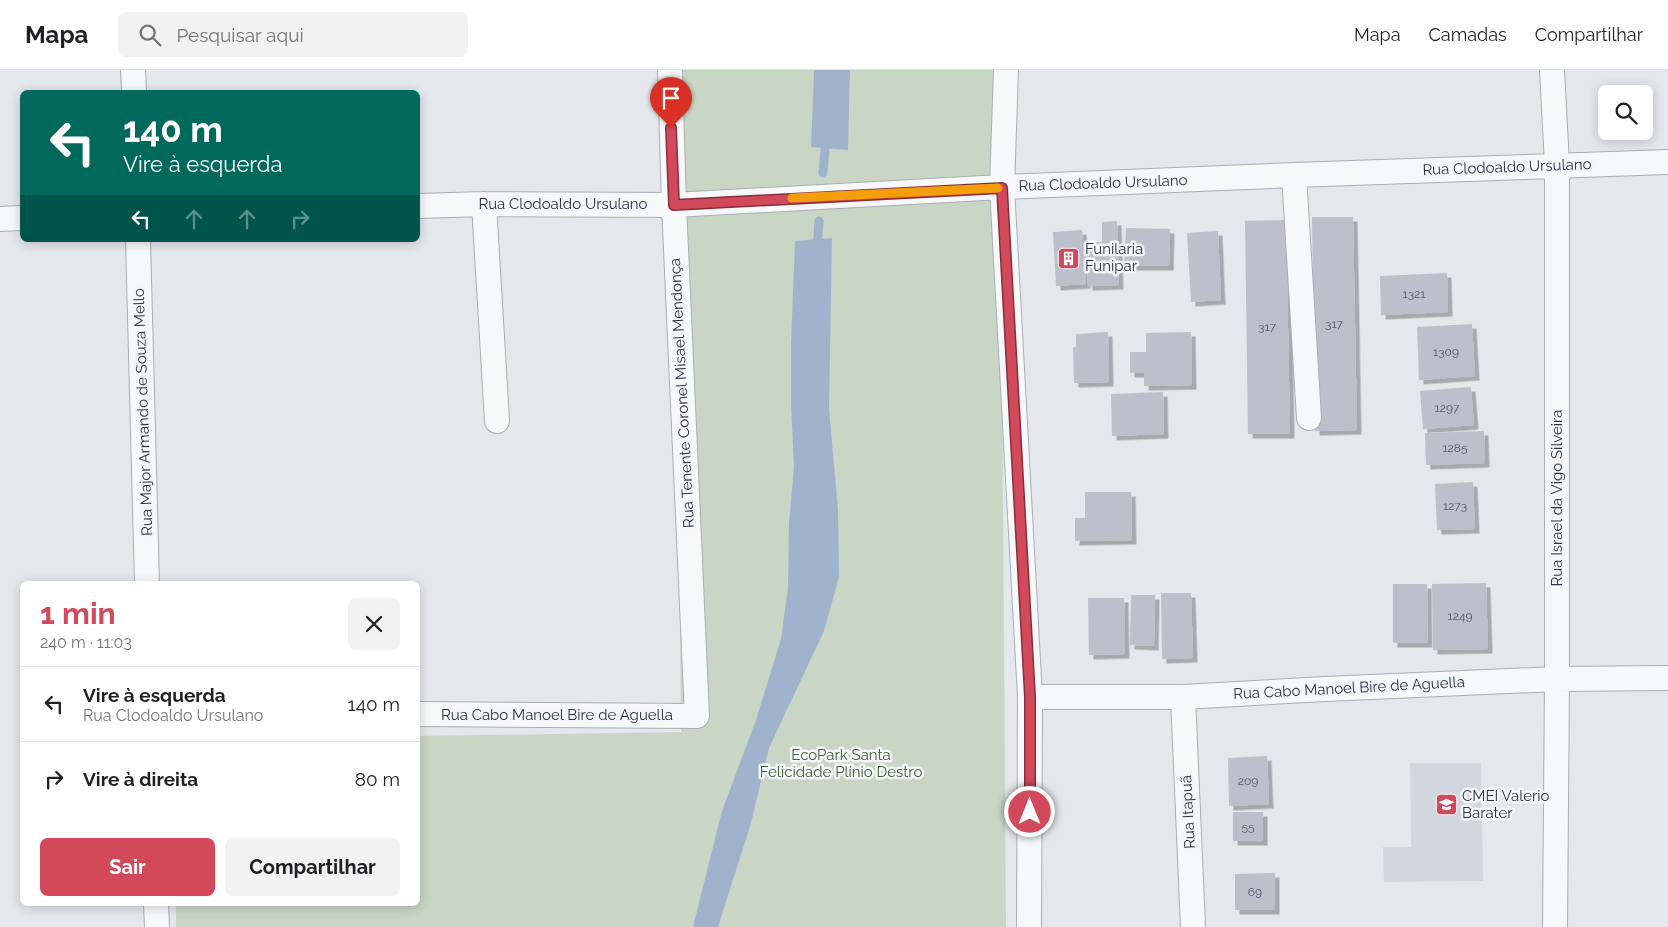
<!DOCTYPE html>
<html lang="pt">
<head>
<meta charset="utf-8">
<style>
	body { margin:0; font-family:Raleway,sans-serif; background:#f2f2f2; color:#202124; height:100vh; display:flex; flex-direction:column; font-size:19px; white-space:nowrap }
	* { box-sizing:border-box; margin:0 }
	p { font-size:16px; color:#757577 }
	.icon { flex:none; width:28px; height:28px; fill:none; stroke:currentColor; stroke-width:2; stroke-linecap:round; stroke-linejoin:round }
	.map { position:relative; flex:1; overflow:hidden }
	.panel { position:absolute; left:20px; top:511px; width:400px; height:325px; display:flex; flex-direction:column; background:#fff; border-radius:8px; box-shadow:0 2px 12px #0003 }
	.panel>* { flex:none }
	.hud { position:absolute; left:20px; top:20px; width:400px; height:152px; border-radius:8px; box-shadow:0 2px 12px #0003; background:#00695c; color:#fff; overflow:hidden }
	.tools { position:absolute; left:1598px; top:15px; display:grid; gap:10px }
	.tools a { display:grid; place-items:center; width:55px; height:55px; border-radius:8px; background:#fff; box-shadow:0 2px 12px #0003; font-size:25px }
	.pin { position:absolute; display:grid; place-items:center; width:42px; height:42px; color:#fff; margin:-51px -21px; border-radius:50% 50% 50% 0; rotate:-45deg; box-shadow:0 0 5px #0007 }
	.pin .icon { rotate:45deg }
	.me { position:absolute; width:55px; margin:-28px; rotate:0deg; stroke-linejoin:round; filter:drop-shadow(0 0 4px #0008) }
	.turn { display:flex; align-items:center; gap:18px; height:105px; padding:0 20px; font-size:22px }
	.turn .icon { width:65px; height:65px; stroke-width:2.5 }
	.turn b { display:block; font-size:35px; line-height:42px }
	.lanes { display:flex; align-items:center; height:48px; padding:0 20px; background:#0003; justify-content:center; gap:25px; direction:ltr }
	.lanes .off { opacity:.35 }
	.round { display:grid; place-items:center; flex:none; width:52px; height:52px; border-radius:8px; background:#f2f2f2 }
	.head { display:flex; align-items:center; justify-content:space-between; height:85px; padding:0 20px }
	h1 { font-size:30px; font-weight:700; line-height:38px; color:#d1495b }
	.action { display:flex; gap:10px; margin-top:auto; padding:10px 20px }
	.action a { flex:1; height:58px; border-radius:8px; background:#d1495b; color:#fff; font-size:20px; font-weight:700; line-height:58px; text-align:center }
	.action a+a { background:#f2f2f2; color:#202124 }
	ul { padding:0; list-style:none }
	li { display:flex; align-items:center; gap:15px; height:75px; padding:0 20px; border-top:1px solid #e0e0e0 }
	li div { flex:1 }
	li b { display:block; font-size:19px }
	li em { font-style:normal }
	header { display:flex; align-items:center; gap:30px; box-sizing:border-box; height:70px; padding:0 25px; background:#fff; border-bottom:1px solid #e0e0e0 }
	header strong { font-size:24px }
	nav { display:flex; gap:28px; margin-inline-start:auto; font-size:18px }
	.search { width:350px; height:45px; background:#f2f2f2; display:flex; align-items:center; gap:12px; box-sizing:border-box; padding:0 18px; border-radius:8px; color:#757577; font-size:19px }
	.map>svg:first-child { display:block }
</style>
</head>
<body>
<header>
<strong>Mapa</strong>
<div class="search"><svg class="icon" aria-label="search" viewBox="0 0 24 24"><circle cx="10" cy="10" r="6"/><path d="M15 15l6 6"/></svg>Pesquisar aqui</div>
<nav><a>Mapa</a><a>Camadas</a><a>Compartilhar</a></nav>
</header>
<div class="map">
<svg width="1668" height="857" viewBox="0 0 1668 857">
	<defs>
		<filter id="shadow"><feDropShadow dx="4.5" dy="4.5" stdDeviation="0" flood-color="#0004"/></filter>
	</defs>
	<rect width="100%" height="100%" fill="#e4e7ec"/>
	<path fill="#d2d6de" d="M1410,693H1481L1483,811L1384,812L1383,777H1411Z"/>
	<path fill="#c9d6c5" d="M675,0H1000L1006,857H176V834H418V666L681,662Z"/>
	<path fill="#9fb4cc" d="M814,0H850L848,80L811,77Z
		M832,168L829,339L838,440L839,507L824,561L769,678L751,753L718,857H693L722,741L756,650L781,569L788,517L789,454L794,396L791,335V274L795,171Z"/>
	<g fill="none" stroke-linecap="round" stroke-linejoin="round">
		<path stroke="#9fb4cc" stroke-width="9" d="M823,103L826,68
			M817,180L819,151"/>
	</g>
	<path fill="#bbc0ca" filter="url(#shadow)" d="M1312,147H1353L1357,360L1315,361Z
		M1286,150L1290,364H1248L1245,151Z
		M1117,151L1119,215L1088,216L1086,173L1102,172V152Z
		M1126,158L1170,159L1169,196H1124Z
		M1082,160L1086,214L1056,216L1053,162Z
		M1218,161L1221,230L1191,232L1187,163Z
		M1447,203L1448,242L1381,245L1380,206Z
		M1472,254L1475,306L1419,310L1417,257Z
		M1108,262L1109,312L1074,313L1073,277H1076V264Z
		M1191,262L1192,315L1144,316V303H1130V282H1146V263Z
		M1471,317L1474,355L1423,359L1420,321Z
		M1163,322L1164,364L1112,366L1111,324Z
		M1484,361L1485,393L1426,395L1425,363Z
		M1473,412L1475,459L1437,460L1435,414Z
		M1085,422H1131L1132,470L1075,471V448H1085Z
		M1486,513L1488,579L1433,580L1432,514Z
		M1393,514H1427L1428,573H1393Z
		M1161,523H1191L1193,588L1162,589Z
		M1131,525H1155L1154,576L1130,575Z
		M1088,528H1124L1125,584L1089,585Z
		M1267,686L1269,734L1229,736L1228,688Z
		M1233,742H1263V771H1233Z
		M1275,803V840H1235V804Z"/>
	<g fill="none" stroke-linecap="round" stroke-linejoin="round">
		<defs>
			<path id="minor" d="M133,0L134,22
				M1006,0L1002,117L1030,627L1029,857
				M1552,0L1557,95V609L1555,857
				M1294,105L1309,348
				M484,134L497,351
				M418,136L484,134L674,135L1002,117L1294,105L1668,92
				M0,149L22,148
				M138,170L147,514
				M1030,627H1183L1325,619L1557,609L1668,608
				M1183,627L1193,857
				M418,644L697,646L674,135L670,0
				M156,834L157,857"/>
		</defs>
		<use href="#minor" stroke="#a9aeb7" stroke-width="26"/>
		<use href="#minor" stroke="#f7f8fa" stroke-width="24"/>
	</g>
	<g fill="none" stroke-linecap="round" stroke-linejoin="round">
		<defs>
			<path id="route" d="M671,58L674,135L1002,118L1030,627V742"/>
		</defs>
		<use href="#route" stroke="#882f3b" stroke-width="12"/>
		<use href="#route" stroke="#d1495b" stroke-width="9"/>
		<path stroke="#f59e0b" stroke-width="9" d="M792,128L998,118"/>
	</g>
	<defs>
		<symbol id="building-square" viewBox="-11 -11 22 22"><rect x="-9" y="-9" width="18" height="18" rx="4" fill="#d1495b" stroke="#f4f6f9"/><path d="M-4-6H4V6H1V3H-1V6H-4ZM-2.5-4.3h1.7v1.8h-1.7ZM.8-4.3h1.7v1.8H.8ZM-2.5-1h1.7V.8h-1.7ZM.8-1h1.7V.8H.8Z" fill="#fff"/></symbol>
		<symbol id="school-square" viewBox="-11 -11 22 22"><rect x="-9" y="-9" width="18" height="18" rx="4" fill="#d1495b" stroke="#f4f6f9"/><path d="M0-5L7-2L0 1L-7-2ZM-4 1L0 2.5L4 1V4Q0 6-4 4Z" fill="#fff"/></symbol>
	</defs>
	<g fill-rule="evenodd">
		<use href="#building-square" x="1056" y="176" width="25" height="25"/>
		<use href="#school-square" x="1434" y="722" width="25" height="25"/>
	</g>
	<g text-anchor="middle" stroke-width="5" stroke-linejoin="round" paint-order="stroke">
		<g font-size="12" fill="#4f5766">
			<text x="1414" y="228">1321</text>
			<text x="1334" y="258">317</text>
			<text x="1267" y="261">317</text>
			<text x="1446" y="286">1309</text>
			<text x="1447" y="342">1297</text>
			<text x="1455" y="382">1285</text>
			<text x="1455" y="440">1273</text>
			<text x="1460" y="550">1249</text>
			<text x="1248" y="715">209</text>
			<text x="1248" y="761">55</text>
			<text x="1255" y="826">69</text>
		</g>
		<g font-size="15" fill="#2b3445" stroke="#f4f6f9">
			<text transform="translate(1507 97) rotate(-2)" y="5">Rua Clodoaldo Ursulano</text>
			<text transform="translate(1103 113) rotate(-2)" y="5">Rua Clodoaldo Ursulano</text>
			<text x="563" y="139">Rua Clodoaldo Ursulano</text>
			<text transform="translate(682 323) rotate(-93)" y="5">Rua Tenente Coronel Misael Mendonça</text>
			<text transform="translate(143 342) rotate(-92)" y="5">Rua Major Armando de Souza Mello</text>
			<text transform="translate(1557 428) rotate(-90)" y="5">Rua Israel da Vigo Silveira</text>
			<text transform="translate(1349 618) rotate(-3)" y="5">Rua Cabo Manoel Bire de Aguella</text>
			<text x="557" y="650">Rua Cabo Manoel Bire de Aguella</text>
			<text transform="translate(1188 742) rotate(-93)" y="5">Rua Itapuã</text>
		</g>
		<g font-size="15" fill="#2b3445" stroke="#f4f6f9" text-anchor="start">
			<text x="1085" y="184">Funilaria<tspan x="1085" dy="17">Funipar</tspan></text>
			<text x="1462" y="731">CMEI Valerio<tspan x="1462" dy="17">Barater</tspan></text>
		</g>
		<g font-size="15" fill="#3f6138" stroke="#f4f6f9">
			<text x="841" y="690">EcoPark Santa<tspan x="841" dy="17">Felicidade Plínio Destro</tspan></text>
		</g>
	</g>
</svg>
<div class="tools">
<a><svg class="icon" aria-label="search" viewBox="0 0 24 24"><circle cx="10" cy="10" r="6"/><path d="M15 15l6 6"/></svg></a>
</div>
<div class="pin" style="left:671px;top:58px;background:#d93025"><svg class="icon" aria-label="arrive" viewBox="0 0 24 24"><path d="M6 21V4h12l-3 4 3 4H6"/></svg></div>
<svg class="me" style="left:1030px;top:742px" viewBox="-20 -20 40 40"><circle r="17" fill="#d1495b" stroke="#fff" stroke-width="3"/><path d="M0-11L8 9 0 5-8 9z" fill="#fff"/></svg>
<div class="hud">
<div class="turn"><svg class="icon" aria-label="left" viewBox="0 0 24 24"><path d="M17 20v-9H6M10 6l-5 5 5 5"/></svg><div><b>140 m</b>Vire à esquerda</div></div>
<div class="lanes"><svg class="icon" aria-label="left" viewBox="0 0 24 24"><path d="M17 20v-9H6M10 6l-5 5 5 5"/></svg><svg class="icon off" aria-label="ahead" viewBox="0 0 24 24"><path d="M12 20V5M6 11l6-6 6 6"/></svg><svg class="icon off" aria-label="ahead" viewBox="0 0 24 24"><path d="M12 20V5M6 11l6-6 6 6"/></svg><svg class="icon off" aria-label="right" viewBox="0 0 24 24"><path d="M7 20v-9h11M14 6l5 5-5 5"/></svg></div>
</div>
<section class="panel">
<div class="head"><div><h1>1 min</h1><p>240 m · 11:03</p></div><a class="round"><svg class="icon" aria-label="close" viewBox="0 0 24 24"><path d="M6 6l12 12M18 6L6 18"/></svg></a></div>
<ul>
<li><svg class="icon" aria-label="left" viewBox="0 0 24 24"><path d="M17 20v-9H6M10 6l-5 5 5 5"/></svg><div><b>Vire à esquerda</b><p>Rua Clodoaldo Ursulano</p></div><em>140 m</em></li>
<li><svg class="icon" aria-label="right" viewBox="0 0 24 24"><path d="M7 20v-9h11M14 6l5 5-5 5"/></svg><div><b>Vire à direita</b></div><em>80 m</em></li>
</ul>
<div class="action"><a>Sair</a><a>Compartilhar</a></div>
</section>
</div>
</body>
</html>
